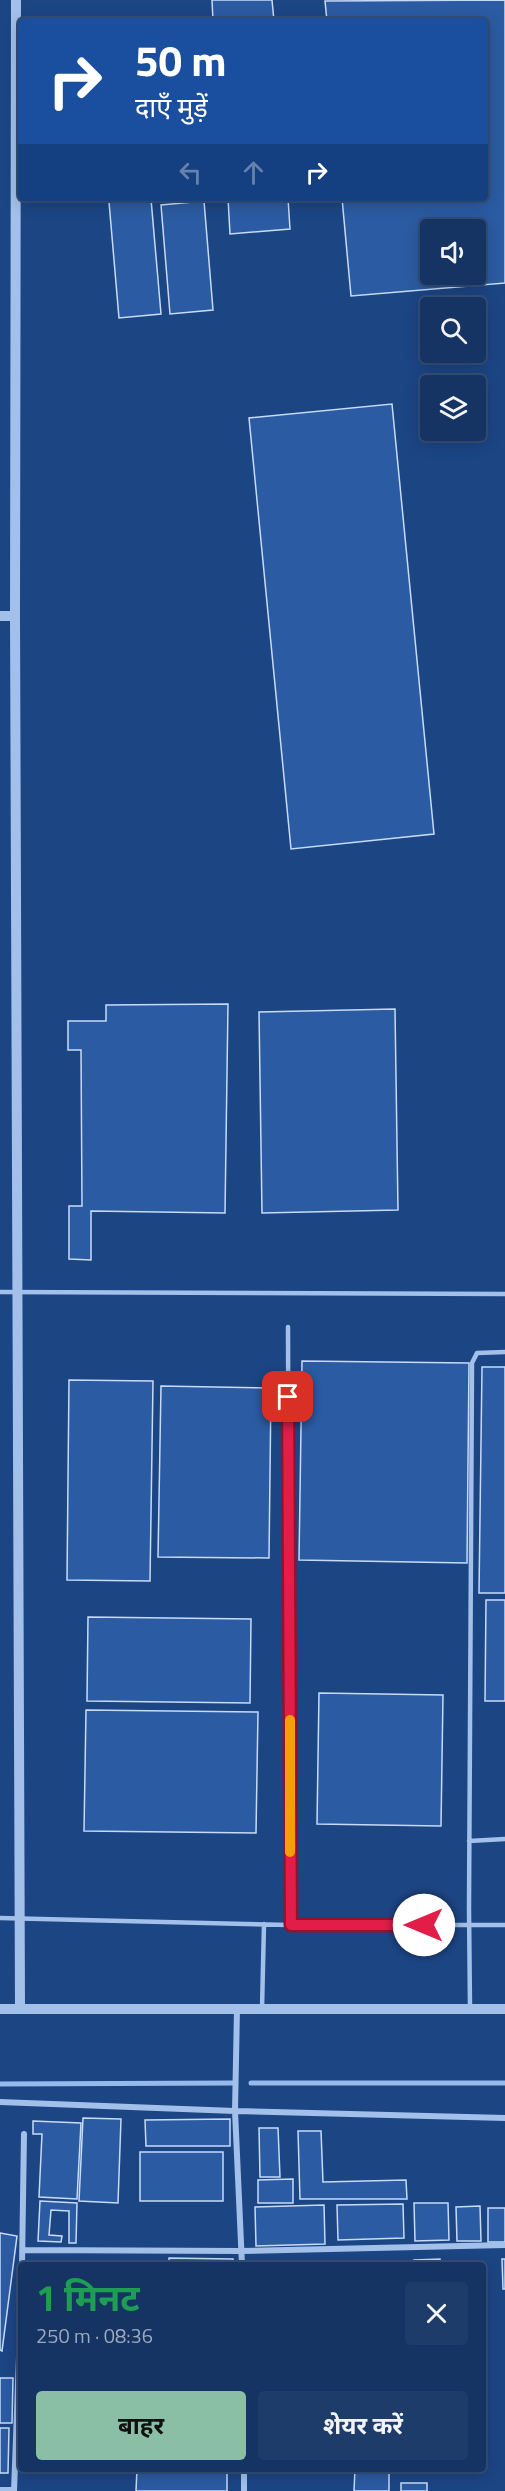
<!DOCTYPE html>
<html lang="hi">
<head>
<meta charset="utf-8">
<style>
	body { margin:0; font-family:"Titillium Web","Noto Sans Devanagari",sans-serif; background:#1e3c69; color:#f1f3f6; height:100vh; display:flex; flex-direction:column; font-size:22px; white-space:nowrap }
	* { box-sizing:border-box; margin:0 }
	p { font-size:20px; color:#9daabe }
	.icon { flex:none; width:33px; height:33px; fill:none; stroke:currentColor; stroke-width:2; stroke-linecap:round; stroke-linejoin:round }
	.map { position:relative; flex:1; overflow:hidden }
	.side { position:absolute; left:18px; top:2262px; width:468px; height:210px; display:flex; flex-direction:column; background:#153463; border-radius:6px; box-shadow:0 3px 15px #0003,0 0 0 2px #344f78 }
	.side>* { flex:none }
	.banner { position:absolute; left:18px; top:18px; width:470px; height:183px; border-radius:6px; box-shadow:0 3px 15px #0003,0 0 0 2px #344f78; background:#1a4fa0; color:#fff; overflow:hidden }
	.tools { position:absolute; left:420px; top:219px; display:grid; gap:12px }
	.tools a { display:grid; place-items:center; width:66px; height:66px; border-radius:6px; background:#153463; box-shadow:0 3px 15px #0003,0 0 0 2px #344f78; font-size:30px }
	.pin { position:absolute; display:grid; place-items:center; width:51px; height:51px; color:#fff; margin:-26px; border-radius:12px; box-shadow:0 3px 9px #0006 }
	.me { position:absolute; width:66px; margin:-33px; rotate:270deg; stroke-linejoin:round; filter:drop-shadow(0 0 4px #0008) }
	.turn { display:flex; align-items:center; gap:21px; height:126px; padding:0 18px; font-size:27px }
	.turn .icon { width:78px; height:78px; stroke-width:2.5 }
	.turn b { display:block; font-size:42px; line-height:51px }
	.lanes { display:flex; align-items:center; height:57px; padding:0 18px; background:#0003; justify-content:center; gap:30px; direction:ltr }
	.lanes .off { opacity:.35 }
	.round { display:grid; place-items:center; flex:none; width:63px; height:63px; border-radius:6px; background:#1e3c69 }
	.head { display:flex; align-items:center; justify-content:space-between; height:102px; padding:0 18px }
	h1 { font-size:36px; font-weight:700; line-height:45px; color:#1e9e55 }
	.button { display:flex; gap:12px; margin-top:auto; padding:12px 18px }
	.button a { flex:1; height:69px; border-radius:6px; background:#8abfa5; color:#111; font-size:24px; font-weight:700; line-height:69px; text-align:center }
	.button a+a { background:#1e3c69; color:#f1f3f6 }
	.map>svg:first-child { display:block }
</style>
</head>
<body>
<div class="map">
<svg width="505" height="2491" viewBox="0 0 505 2491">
	<rect width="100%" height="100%" fill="#1c4584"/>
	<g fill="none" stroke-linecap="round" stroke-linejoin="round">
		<path stroke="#95baec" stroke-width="5" d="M251,2083H505
			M0,2084L233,2083"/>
	</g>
	<path fill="#2b5ba2" stroke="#c7dbf8" stroke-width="1.5" fill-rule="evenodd" d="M212,0H272L274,21H213Z
		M505,0V283L351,296L342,198H484V21H327L325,1ZM430,230H476V274H430Z
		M228,198H288L290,229L230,234Z
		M151,199L161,314L119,318L109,202Z
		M204,201L213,310L170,314L161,205Z
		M392,404L434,834L291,849L249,418Z
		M228,1004L225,1213L91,1211V1260L69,1259V1206H82L81,1050H68V1021H106V1005Z
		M395,1009L398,1210L262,1213L259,1012Z
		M302,1361L469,1363L467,1563L299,1560Z
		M482,1367H505V1593H479Z
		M69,1380L153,1381L150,1581L67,1580Z
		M161,1386L271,1388L269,1558L158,1557Z
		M486,1600H505V1701H485Z
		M88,1617L251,1619L250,1703L87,1701Z
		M319,1693L443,1695L441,1826L317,1824Z
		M86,1710L258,1712L256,1833L84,1831Z
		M83,2118L121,2119L118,2203L79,2201Z
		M230,2119V2146H146L145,2120Z
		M33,2121L81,2123L77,2199L39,2197L42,2134H33Z
		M259,2128H278L280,2177H260Z
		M298,2131H321L323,2182L406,2180L407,2199H300Z
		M140,2152H223V2201H140Z
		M293,2179V2203H258V2180Z
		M40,2201L77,2203L76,2243H69V2211L51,2210L49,2235L62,2236L61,2242L38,2241Z
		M414,2203H448L449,2240L415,2241Z
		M403,2204L404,2238L338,2240L337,2205Z
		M324,2205L325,2244L256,2246L255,2207Z
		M480,2206L481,2241H457L456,2207Z
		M488,2208H505V2242H488Z
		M0,2233L17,2236L2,2351L0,2350Z
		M169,2258L233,2259V2265H169Z
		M440,2259V2265H415L414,2260Z
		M502,2259H505V2289H503Z
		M365,2262V2265H327V2263Z
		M0,2378H13L12,2423H0Z
		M0,2428H9L8,2473H0Z
		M137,2469H227V2491H136Z
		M355,2469H389V2491H354Z
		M401,2483H427V2491H401Z"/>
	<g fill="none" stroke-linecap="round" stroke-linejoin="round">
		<path stroke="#a2c0ea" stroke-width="4.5" d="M0,1292L505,1294
			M288,1327L290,1925
			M469,1841L505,1839
			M0,1918L290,1925H505
			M470,2008L469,1909L472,1363L477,1353L505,1352
			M262,2009L264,1924"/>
		<path stroke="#a2c0ea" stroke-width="6" d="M237,2009L235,2111L242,2265
			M0,2102L235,2111L505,2118
			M23,2250L241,2251L505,2245
			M22,2265L24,2134
			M244,2469V2491
			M0,2490H14
			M14,2491L21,2303"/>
		<path stroke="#a2c0ea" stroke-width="10" d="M16,0L15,616L20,2009
			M0,616H15
			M0,2009H505"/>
	</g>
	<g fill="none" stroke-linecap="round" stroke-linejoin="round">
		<defs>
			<path id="route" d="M288,1397L291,1925H424"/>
		</defs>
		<use href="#route" stroke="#92132f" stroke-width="15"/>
		<use href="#route" stroke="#e11d48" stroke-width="10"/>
		<path stroke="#f59e0b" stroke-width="10" d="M290,1720V1852"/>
	</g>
</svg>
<div class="tools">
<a><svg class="icon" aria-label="sound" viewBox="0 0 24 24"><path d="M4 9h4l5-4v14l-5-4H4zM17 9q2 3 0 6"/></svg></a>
<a><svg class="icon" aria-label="search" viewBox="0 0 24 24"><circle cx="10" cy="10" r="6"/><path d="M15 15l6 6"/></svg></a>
<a><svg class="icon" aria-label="layers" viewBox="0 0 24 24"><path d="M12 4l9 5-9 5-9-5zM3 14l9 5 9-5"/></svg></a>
</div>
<div class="pin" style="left:288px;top:1397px;background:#d93025"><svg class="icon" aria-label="arrive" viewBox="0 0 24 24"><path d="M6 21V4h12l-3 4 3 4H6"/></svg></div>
<svg class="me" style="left:424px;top:1925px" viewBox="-20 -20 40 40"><circle r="19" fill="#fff"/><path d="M0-13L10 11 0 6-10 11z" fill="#e11d48"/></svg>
<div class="banner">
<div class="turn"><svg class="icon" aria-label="right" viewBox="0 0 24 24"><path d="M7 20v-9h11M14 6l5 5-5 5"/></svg><div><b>50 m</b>दाएँ मुड़ें</div></div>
<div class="lanes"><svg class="icon off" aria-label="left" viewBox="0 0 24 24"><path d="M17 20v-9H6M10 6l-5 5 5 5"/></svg><svg class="icon off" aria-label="ahead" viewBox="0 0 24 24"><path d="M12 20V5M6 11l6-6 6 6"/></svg><svg class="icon" aria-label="right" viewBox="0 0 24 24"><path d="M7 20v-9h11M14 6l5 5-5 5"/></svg></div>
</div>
<section class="side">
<div class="head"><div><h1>1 मिनट</h1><p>250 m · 08:36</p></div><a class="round"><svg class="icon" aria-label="close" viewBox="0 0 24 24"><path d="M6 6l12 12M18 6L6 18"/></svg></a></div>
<div class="button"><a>बाहर</a><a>शेयर करें</a></div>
</section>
</div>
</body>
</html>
